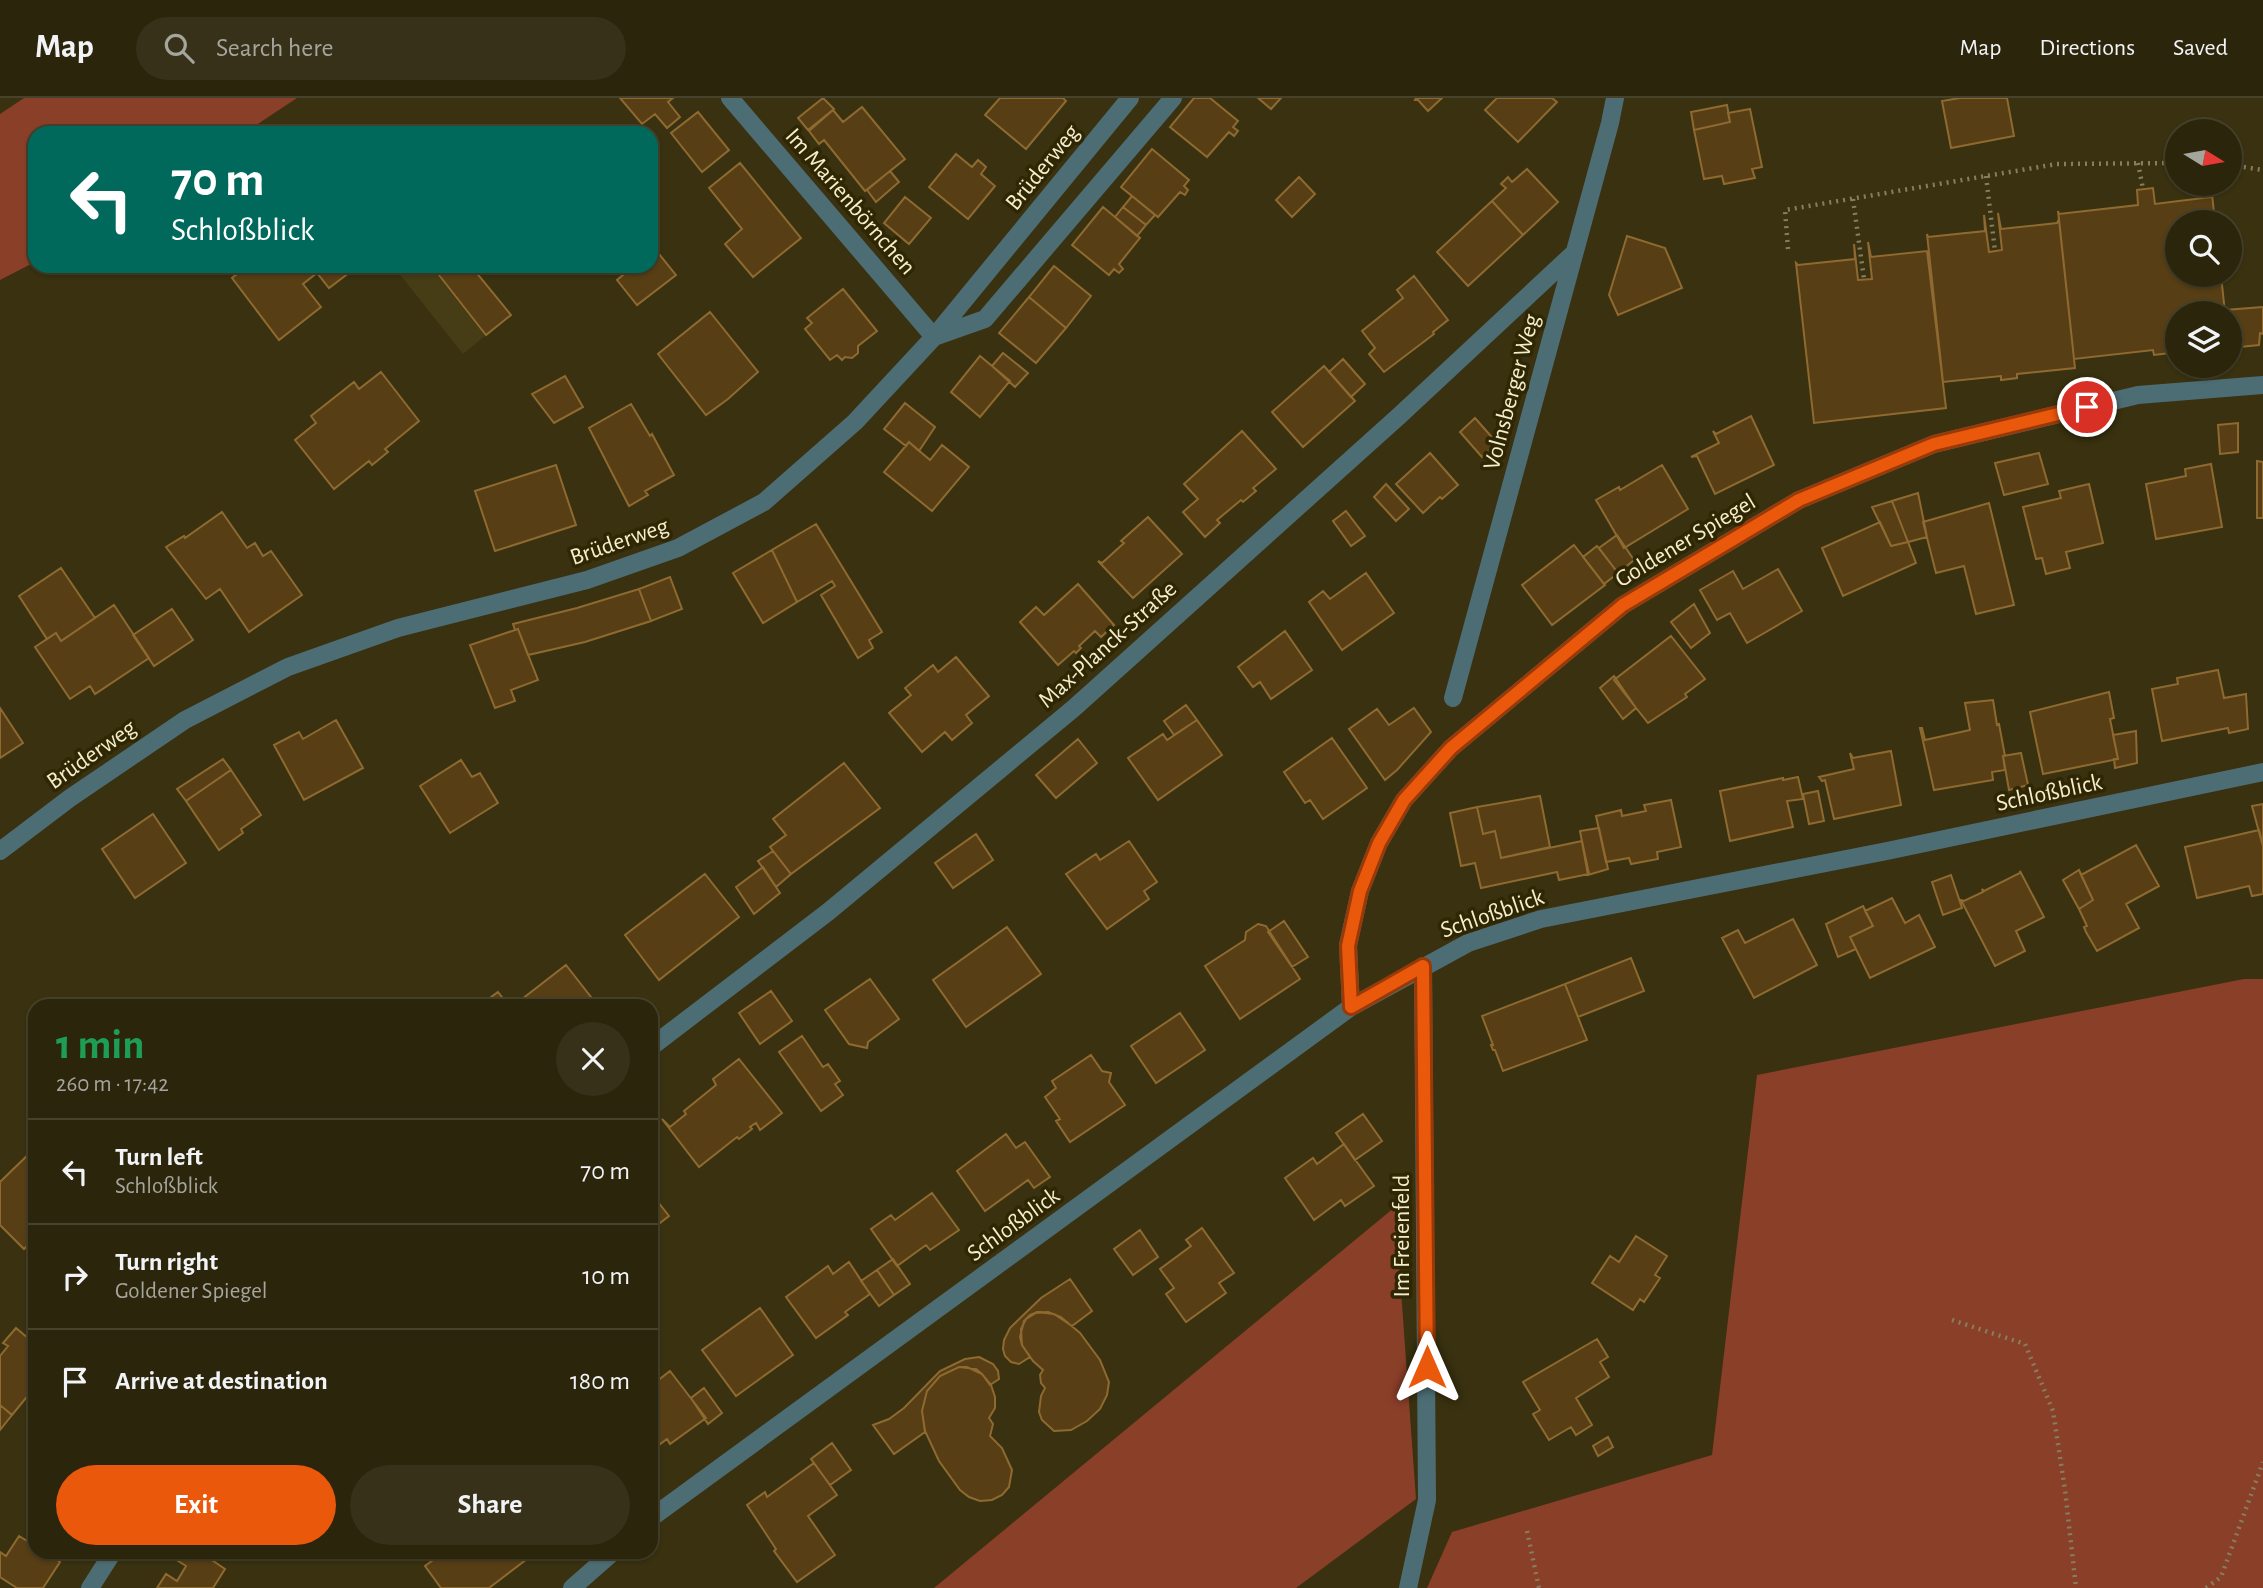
<!DOCTYPE html>
<html lang="en">
<head>
<meta charset="utf-8">
<style>
	body { margin:0; font-family:"Alegreya Sans",sans-serif; background:#373119; color:#f1f3f6; height:100vh; display:flex; flex-direction:column; font-size:26px; white-space:nowrap }
	* { box-sizing:border-box; margin:0 }
	p { font-size:23px; color:#a6a59d }
	.icon { flex:none; width:38px; height:38px; fill:none; stroke:currentColor; stroke-width:2; stroke-linecap:round; stroke-linejoin:round }
	.map { position:relative; flex:1; overflow:hidden }
	.side { position:absolute; left:28px; top:901px; width:630px; height:560px; display:flex; flex-direction:column; background:#2b250b; border-radius:21px; box-shadow:0 2px 5px #0004,0 0 0 2px #47422c }
	.side>* { flex:none }
	.guide { position:absolute; left:28px; top:28px; width:630px; height:147px; border-radius:21px; box-shadow:0 2px 5px #0004,0 0 0 2px #47422c; background:#00695c; color:#fff; overflow:hidden }
	.needle { width:46px; rotate:101deg }
	.controls { position:absolute; left:2165px; top:21px; display:grid; gap:14px }
	.controls a { display:grid; place-items:center; width:77px; height:77px; border-radius:50%; background:#2b250b; box-shadow:0 2px 5px #0004,0 0 0 2px #47422c; font-size:35px }
	.pin { position:absolute; display:grid; place-items:center; width:60px; height:60px; color:#fff; margin:-30px; border:4px solid #fff; border-radius:50%; box-shadow:0 2px 7px #0007 }
	.me { position:absolute; width:77px; margin:-38px; rotate:0deg; stroke-linejoin:round; filter:drop-shadow(0 0 5px #0008) }
	.turn { display:flex; align-items:center; gap:24px; height:147px; padding:0 28px; font-size:32px }
	.turn .icon { width:91px; height:91px; stroke-width:2.5 }
	.turn b { display:block; font-size:49px; line-height:60px }
	.round { display:grid; place-items:center; flex:none; width:74px; height:74px; border-radius:37px; background:#373119 }
	.head { display:flex; align-items:center; justify-content:space-between; height:119px; padding:0 28px }
	h1 { font-size:42px; font-weight:600; line-height:52px; color:#1e9e55 }
	.action { display:flex; gap:14px; margin-top:auto; padding:14px 28px }
	.action a { flex:1; height:80px; border-radius:42px; background:#ea580c; color:#fff; font-size:28px; font-weight:600; line-height:80px; text-align:center }
	.action a+a { background:#373119; color:#f1f3f6 }
	ul { padding:0; list-style:none }
	li { display:flex; align-items:center; gap:21px; height:105px; padding:0 28px; border-top:2px solid #47422c }
	li div { flex:1 }
	li b { display:block; font-size:26px }
	li em { font-style:normal }
	header { display:flex; align-items:center; gap:42px; box-sizing:border-box; height:98px; padding:0 35px; background:#2b250b; border-bottom:2px solid #47422c }
	header strong { font-size:33px }
	nav { display:flex; gap:38px; margin-inline-start:auto; font-size:24px }
	.search { width:490px; height:63px; background:#373119; display:flex; align-items:center; gap:18px; box-sizing:border-box; padding:0 24px; border-radius:38px; color:#a6a59d; font-size:26px }
	.map>svg:first-child { display:block }
</style>
</head>
<body>
<header>
<strong>Map</strong>
<div class="search"><svg class="icon" aria-label="search" viewBox="0 0 24 24"><circle cx="10" cy="10" r="6"/><path d="M15 15l6 6"/></svg>Search here</div>
<nav><a>Map</a><a>Directions</a><a>Saved</a></nav>
</header>
<div class="map">
<svg width="2263" height="1490" viewBox="0 0 2263 1490">
	<rect width="100%" height="100%" fill="#39310f"/>
	<path fill="#463d16" d="M430,168L485,238L463,256L394,169Z"/>
	<path fill="#8a3f29" d="M24,0H297L244,35H35V164L0,182V16Z
		M2244,881H2263V1490H1427L1452,1434L1712,1357L1757,977Z
		M1395,1109L1416,1401L1296,1490H934Z"/>
	<path fill="#573e14" stroke="#8e6a31" stroke-width="2" d="M620,0H673L668,4L680,19L667,30L655,16L642,26Z
		M823,0L834,11L808,32L798,20Z
		M1000,0H1063L1066,3L1026,51L985,17Z
		M1194,0H1210L1238,23L1233,29L1238,33L1234,38L1229,34L1207,59L1170,29Z
		M1258,0H1281L1271,11Z
		M1416,0H1442L1428,13L1418,2H1415Z
		M1497,0H1552L1557,4L1518,44L1485,12Z
		M1960,0H2007L2014,38L1951,50L1942,3Z
		M1727,7L1730,24L1694,32L1691,14Z
		M862,9L905,61L865,93L824,42L819,46L809,33L833,12L843,24Z
		M1750,11L1762,69L1752,71L1755,80L1724,86L1722,78L1704,81L1694,32L1730,24L1728,15Z
		M698,14L729,52L702,74L671,35Z
		M1152,51L1189,82L1184,88L1188,92L1185,97L1180,94L1158,119L1121,89Z
		M956,56L972,69L978,62L986,69L981,76L995,88L968,121L929,89Z
		M740,65L801,140L753,179L725,146L742,131L709,90Z
		M1527,71L1558,104L1523,137L1492,103L1506,90L1501,86L1508,79L1512,84Z
		M890,73L899,84L876,104L867,92Z
		M1299,79L1315,96L1292,119L1276,102Z
		M2153,90L2155,106L2211,99L2212,96L2215,124H2177V177H2221L2225,215H2177V250H2170V255L2154,257L2153,252L2074,261L2058,113L2059,116L2138,107L2137,92Z
		M1132,98L1155,117L1146,127L1123,109Z
		M905,99L931,120L909,146L884,125Z
		M1492,103L1523,137L1468,188L1437,154Z
		M1103,109L1140,140L1119,166L1123,171L1119,175L1114,171L1109,177L1072,147Z
		M1123,109L1146,127L1137,138L1115,119Z
		M1998,115L2001,131L2057,125L2059,121L2075,270L2017,276V280L2001,282V278L1943,284L1927,136L1928,139L1985,133L1984,117L1989,154L2002,152Z
		M1627,138L1665,150L1682,190L1618,217L1609,197Z
		M1868,144L1871,159L1927,153L1946,310L1814,325L1796,165L1798,167L1855,161L1854,146L1858,182L1872,181Z
		M655,151L676,177L637,207L617,182L634,168H651V154Z
		M247,168H358L329,190L317,175L303,186L321,209L279,242L232,180Z
		M440,168H471L511,217L486,237L435,172Z
		M1054,168L1091,198L1066,230L1029,199Z
		M1414,178L1448,222L1433,234L1434,236L1384,274L1369,256L1375,250L1362,233L1403,200L1397,192Z
		M843,191L877,233L858,248V255L852,260L845,259L842,262L837,257L830,262L805,231L812,225L807,220Z
		M1029,199L1066,230L1036,265L999,235Z
		M2263,209V236L2260,235L2259,247L2230,250V215H2225V212Z
		M710,214L758,274L728,301L706,317L658,256Z
		M1003,255L1028,275L1015,289L992,268Z
		M980,258L1010,283L980,319L951,294Z
		M1343,261L1365,286L1351,299L1329,274Z
		M1324,268L1355,303L1303,349L1272,314Z
		M381,274L419,323L385,351L388,354L372,367L369,363L334,391L295,342L316,325L311,318L354,284L359,291Z
		M565,278L583,309L554,325L532,296Z
		M905,305L935,329L919,353L909,344L906,348L884,331Z
		M631,306L650,338L652,336L674,377L645,393L648,397L629,408L589,330Z
		M1751,318L1774,367L1715,396L1697,358L1691,359L1719,345L1713,333L1716,336Z
		M1475,320L1497,345L1482,359L1460,334Z
		M2238,325V354L2220,356L2218,327Z
		M1242,333L1276,371L1253,390L1256,393L1243,404L1241,402L1217,422L1220,425L1205,439L1183,414L1198,401L1184,386Z
		M909,344L930,362L942,347L969,369L932,413L884,374Z
		M1430,355L1458,387L1442,401L1440,399L1423,415L1396,386Z
		M2039,355L2048,386L2004,397L1995,365Z
		M2257,363L2263,364V420H2257Z
		M2211,366L2222,429L2156,441L2146,386L2186,378L2185,371Z
		M556,367L576,427L495,453L475,393Z
		M1662,367L1688,411L1624,450L1596,402L1619,389L1620,392Z
		M1386,386L1409,411L1396,423L1374,399Z
		M2089,386L2103,445L2066,454L2070,470L2046,476L2042,460L2036,461L2023,409L2061,400L2059,393Z
		M1918,395L1927,439L1908,444L1892,403Z
		M1892,403L1908,444L1891,448L1872,409Z
		M1989,405L2014,507L1976,516L1964,468L1936,475L1923,424Z
		M1346,413L1365,438L1351,448L1333,423Z
		M222,414L247,450L255,445L263,458L271,453L302,497L249,534L220,491L206,501L166,449L184,438L185,440Z
		M1148,419L1182,456L1133,500L1098,463L1102,465L1124,445L1121,443Z
		M1880,424L1891,448L1908,444L1916,465L1843,498L1822,450Z
		M816,426L882,534L869,542L873,550L858,560L821,497L835,488L832,483L797,504L772,452Z
		M1617,437L1634,462L1618,475L1599,450Z
		M1574,447L1605,487L1552,527L1522,487Z
		M1597,448L1618,475L1604,486L1583,459Z
		M772,452L797,504L763,525L733,475Z
		M61,470L95,520L61,543L56,535L47,541L19,498Z
		M1778,471L1802,513L1747,545L1730,515L1717,522L1700,492L1733,473L1743,491Z
		M1366,475L1394,515L1342,552L1309,504L1323,493L1330,501Z
		M670,479L682,511L651,523L639,491Z
		M1078,486L1114,527L1101,539L1095,533L1079,548L1081,550L1076,555L1074,553L1058,567L1020,524L1036,509L1044,517Z
		M639,491L651,523L585,544L528,557L518,531L515,532L513,526L577,510Z
		M1694,506L1710,535L1691,550L1671,524Z
		M114,507L149,560L95,596L90,588L70,601L35,549L56,535L61,543Z
		M172,511L193,542L154,568L133,537Z
		M518,531L538,582L511,592L515,603L495,610L470,547Z
		M1285,533L1312,572L1271,601L1260,584L1253,589L1238,569Z
		M1671,538L1705,581L1685,596L1687,599L1648,625L1614,582Z
		M956,559L989,598L966,617L972,625L952,642L945,634L922,654L889,615L911,597L905,590L933,567L938,574Z
		M2218,572L2224,600L2246,596L2248,631L2229,635L2228,630L2162,643L2152,591L2178,586L2177,580Z
		M1614,578L1636,610L1623,621L1600,590Z
		M2109,594L2114,620L2110,621L2118,661L2043,676L2030,614Z
		M1993,602L1997,627L1999,626L2005,658H2003L2005,672L1992,674L1993,682L1934,692L1920,630H1922L1925,642L1970,632L1965,605Z
		M1186,607L1197,622L1174,637L1164,623Z
		M0,610L23,645L0,660Z
		M1414,610L1431,634L1397,672L1385,682L1349,631L1377,611L1389,627Z
		M336,622L363,670L304,702L274,647L299,634L303,641Z
		M1197,622L1222,657L1158,702L1128,660L1163,636L1167,642Z
		M2136,633L2137,665L2115,670L2114,661H2118L2113,637Z
		M1332,640L1367,690L1323,721L1310,702L1305,705L1284,674Z
		M1078,641L1097,665L1056,700L1036,677Z
		M1891,653L1901,707L1834,721L1825,682L1822,683L1819,679L1854,671L1850,655L1853,660Z
		M2021,655L2028,687L2009,692L2003,658Z
		M223,661L231,672L186,703L177,691Z
		M461,662L472,679L480,675L498,705L450,735L420,688Z
		M844,665L880,710L791,776L770,749L786,737L773,721Z
		M231,672L261,717L241,731L243,735L219,752L186,703Z
		M1798,679L1803,701L1787,703L1793,729L1730,743L1720,693L1783,680V682Z
		M1818,693L1824,723L1809,726L1803,696Z
		M1540,698L1550,749L1501,760L1495,733L1483,736L1477,709Z
		M1671,702L1681,749L1657,754L1658,761L1631,766L1629,760L1606,764L1596,718L1621,712L1622,718L1646,713L1644,707Z
		M2263,706V745H2262L2252,708Z
		M1477,709L1483,736L1495,733L1501,760L1582,743L1589,776L1559,782L1557,774L1481,790L1475,765L1461,768L1450,715Z
		M153,716L186,765L135,800L102,751Z
		M1599,730L1608,771L1588,777L1580,733Z
		M2259,732L2263,748V796L2252,798L2249,788L2197,800L2185,749Z
		M976,736L993,762L953,790L935,765Z
		M1129,743L1157,784L1144,793L1149,801L1107,831L1066,776L1096,756L1100,762Z
		M2136,747L2159,788L2126,806L2139,830L2097,853L2086,834L2084,829L2087,828L2079,811L2093,802L2081,777Z
		M773,753L791,776L776,789L758,763Z
		M763,769L780,795L754,816L736,789Z
		M2079,772L2093,802L2079,811L2063,782Z
		M2020,773L2044,819L2016,833L2025,853L1995,868L1961,802L1964,803L1983,794L1982,791L1984,793L2020,775Z
		M705,776L739,819L659,882L625,837Z
		M1951,777L1962,810L1943,817L1932,784Z
		M1892,800L1905,825L1919,817L1935,849L1870,880L1850,839L1873,828L1865,813Z
		M1863,808L1873,828L1850,839L1856,851L1838,859L1826,826Z
		M1793,821L1817,867L1754,900L1722,840L1738,832L1745,845Z
		M1284,823L1308,859L1292,869L1268,834Z
		M1258,826L1266,828L1300,881L1240,921L1205,868L1245,842L1246,834Z
		M1007,829L1041,876L966,929L933,882Z
		M1631,860L1644,893L1578,919L1565,886Z
		M566,867L598,908H513Z
		M870,881L899,921L868,944L867,950L849,946L825,912Z
		M1565,886L1587,942L1503,973L1495,952H1493L1491,947H1493L1482,918Z
		M771,893L792,923L760,946L739,915Z
		M498,894L509,908H470L469,907L475,902L479,908Z
		M1180,915L1205,952L1156,985L1131,948Z
		M802,938L823,969L828,966L840,983L835,986L843,997L821,1013L779,954Z
		M1091,957L1102,973L1111,975L1109,984L1125,1007L1070,1044L1056,1023L1060,1021L1045,999L1056,990L1052,983Z
		M739,961L782,1015L760,1032L756,1025L750,1029L752,1031L739,1041L737,1039L699,1069L662,1021L670,1029L686,1016L684,1013L716,987L713,981Z
		M1363,1016L1382,1043L1355,1062L1336,1035Z
		M1006,1036L1016,1050L1025,1044L1050,1079L1034,1090L1028,1082L985,1113L957,1073Z
		M1344,1046L1374,1088L1345,1108L1341,1102L1314,1122L1285,1080L1313,1060L1317,1066Z
		M33,1052L35,1054V1141L24,1151L0,1127V1084Z
		M651,1095L669,1118L651,1132Z
		M932,1095L959,1132L930,1152L926,1147L897,1168L871,1131L891,1117L895,1122Z
		M1202,1130L1234,1175L1219,1185L1226,1195L1186,1224L1166,1196L1174,1190L1160,1171L1191,1148L1186,1142Z
		M1140,1132L1158,1159L1133,1177L1114,1151Z
		M1636,1138L1667,1158L1655,1177L1660,1180L1644,1204L1640,1201L1633,1212L1592,1185L1610,1158L1619,1164Z
		M893,1161L910,1186L894,1197L877,1172Z
		M849,1164L870,1196L845,1214L848,1217L816,1240L786,1199L828,1168L833,1176Z
		M877,1172L894,1197L879,1208L861,1183Z
		M1070,1181L1092,1213L1072,1228L1054,1216L1037,1214L1030,1217L1024,1223L1020,1239L1022,1247L1030,1259L1019,1266L1011,1264L1005,1258L1003,1251L1004,1242L1010,1230L1041,1200Z
		M760,1210L793,1257L736,1298L702,1252Z
		M1048,1214L1061,1219L1080,1235L1100,1262L1109,1284L1107,1297L1100,1311L1087,1323L1071,1332L1054,1333L1042,1322L1039,1314L1041,1298L1045,1290L1041,1285L1040,1277L1043,1272L1033,1263L1022,1247L1021,1231L1026,1221L1036,1215Z
		M16,1230L35,1246V1289L12,1317L0,1307V1258L8,1248L3,1245Z
		M1597,1241L1608,1259L1600,1264L1609,1279L1576,1300L1592,1327L1576,1337L1571,1329L1549,1342L1533,1316L1540,1312L1523,1284Z
		M979,1259L993,1266L998,1273L999,1281L990,1287L982,1276L967,1269H959L940,1278L927,1293L922,1313L925,1334L894,1356L873,1327L889,1321L904,1310L940,1273L965,1261Z
		M959,1269L976,1271L982,1276L991,1287L995,1299V1310L989,1320L993,1326L990,1338L1002,1350L1012,1372L1009,1389L1002,1397L992,1402L980,1403L969,1399L960,1392L939,1363L925,1333L922,1313L927,1293L940,1278Z
		M670,1273L706,1320L670,1346L667,1341L651,1353V1288Z
		M704,1290L722,1315L708,1326L691,1300Z
		M0,1307L12,1317L0,1332Z
		M1608,1339L1613,1349L1598,1358L1593,1348Z
		M832,1345L851,1372L830,1387L811,1361Z
		M814,1365L837,1397L808,1418L835,1457L797,1484L774,1453L776,1451L747,1407L765,1394L767,1399Z
		M19,1438L34,1447L35,1445V1454H51L49,1457L60,1464L43,1490H17L0,1479V1454L6,1458Z
		M168,1454H200L225,1471L213,1490H157L166,1476L177,1483L186,1468L167,1456Z
		M444,1454H522L527,1461L489,1490H441L425,1468Z"/>
	<g fill="none" stroke-linecap="round" stroke-linejoin="round">
		<path stroke="#867e5d" stroke-width="4.5" stroke-dasharray="2 5" stroke-linecap="butt" d="M2138,65L2143,91
			M2230,67L2263,72
			M1986,78L1995,153
			M1853,101L1864,181
			M1788,151L1785,112L2057,66L2177,65
			M1952,1222L2025,1246L2053,1313L2065,1392L2076,1490
			M1527,1433L1539,1490
			M2206,1490L2221,1479L2263,1364"/>
		<path stroke="#4d6d75" stroke-width="18" d="M730,0L934,239L985,221L1173,0
			M1453,600L1610,25L1615,0
			M0,753L70,700L185,622L288,569L398,530L587,482L678,450L764,404L855,324L934,239L1130,0
			M1351,909L1348,847L1360,793L1379,745L1404,702L1451,650L1623,507L1799,402L1934,346L2138,297L2263,287
			M651,949L828,814L1074,610L1399,318L1574,155
			M651,1420L1351,909L1468,845L1541,821L1887,753L2263,674
			M90,1490L113,1454
			M572,1490L613,1454
			M1408,1490L1427,1402L1423,868"/>
	</g>
	<g fill="none" stroke-linecap="round" stroke-linejoin="round">
		<defs>
			<path id="route" d="M1427,1269L1423,868L1351,909L1348,848L1360,793L1379,745L1404,702L1451,650L1623,507L1799,402L1934,346L2087,309"/>
		</defs>
		<use href="#route" stroke="#983908" stroke-width="18"/>
		<use href="#route" stroke="#ea580c" stroke-width="12"/>
	</g>
	<g text-anchor="middle" stroke-width="7" stroke-linejoin="round" paint-order="stroke">
		<g font-size="24" fill="#f5eecd" stroke="#2f2704">
			<text transform="translate(1042 69) rotate(-51)" y="8">Brüderweg</text>
			<text transform="translate(851 103) rotate(49)" y="8">Im Marienbörnchen</text>
			<text transform="translate(1511 294) rotate(-75)" y="8">Volnsberger Weg</text>
			<text transform="translate(1685 442) rotate(-31)" y="8">Goldener Spiegel</text>
			<text transform="translate(619 443) rotate(-19)" y="8">Brüderweg</text>
			<text transform="translate(1107 546) rotate(-42)" y="8">Max-Planck-Straße</text>
			<text transform="translate(91 656) rotate(-35)" y="8">Brüderweg</text>
			<text transform="translate(2049 694) rotate(-12)" y="8">Schloßblick</text>
			<text transform="translate(1492 815) rotate(-19)" y="8">Schloßblick</text>
			<text transform="translate(1013 1126) rotate(-36)" y="8">Schloßblick</text>
			<text transform="translate(1401 1138) rotate(-90)" y="8">Im Freienfeld</text>
		</g>
	</g>
</svg>
<div class="controls">
<a><svg class="needle" viewBox="-14 -14 28 28"><path d="M0-13l5 13h-10z" fill="#e53935"/><path d="M0 13l5-13h-10z" fill="#a6a59d"/></svg></a>
<a><svg class="icon" aria-label="search" viewBox="0 0 24 24"><circle cx="10" cy="10" r="6"/><path d="M15 15l6 6"/></svg></a>
<a><svg class="icon" aria-label="layers" viewBox="0 0 24 24"><path d="M12 4l9 5-9 5-9-5zM3 14l9 5 9-5"/></svg></a>
</div>
<div class="pin" style="left:2087px;top:309px;background:#d93025"><svg class="icon" aria-label="arrive" viewBox="0 0 24 24"><path d="M6 21V4h12l-3 4 3 4H6"/></svg></div>
<svg class="me" style="left:1427px;top:1269px" viewBox="-20 -20 40 40"><path d="M0-17L14 15 0 8-14 15z" fill="#ea580c" stroke="#fff" stroke-width="4"/></svg>
<div class="guide">
<div class="turn"><svg class="icon" aria-label="left" viewBox="0 0 24 24"><path d="M17 20v-9H6M10 6l-5 5 5 5"/></svg><div><b>70 m</b>Schloßblick</div></div>
</div>
<section class="side">
<div class="head"><div><h1>1 min</h1><p>260 m · 17:42</p></div><a class="round"><svg class="icon" aria-label="close" viewBox="0 0 24 24"><path d="M6 6l12 12M18 6L6 18"/></svg></a></div>
<ul>
<li><svg class="icon" aria-label="left" viewBox="0 0 24 24"><path d="M17 20v-9H6M10 6l-5 5 5 5"/></svg><div><b>Turn left</b><p>Schloßblick</p></div><em>70 m</em></li>
<li><svg class="icon" aria-label="right" viewBox="0 0 24 24"><path d="M7 20v-9h11M14 6l5 5-5 5"/></svg><div><b>Turn right</b><p>Goldener Spiegel</p></div><em>10 m</em></li>
<li><svg class="icon" aria-label="arrive" viewBox="0 0 24 24"><path d="M6 21V4h12l-3 4 3 4H6"/></svg><div><b>Arrive at destination</b></div><em>180 m</em></li>
</ul>
<div class="action"><a>Exit</a><a>Share</a></div>
</section>
</div>
</body>
</html>
